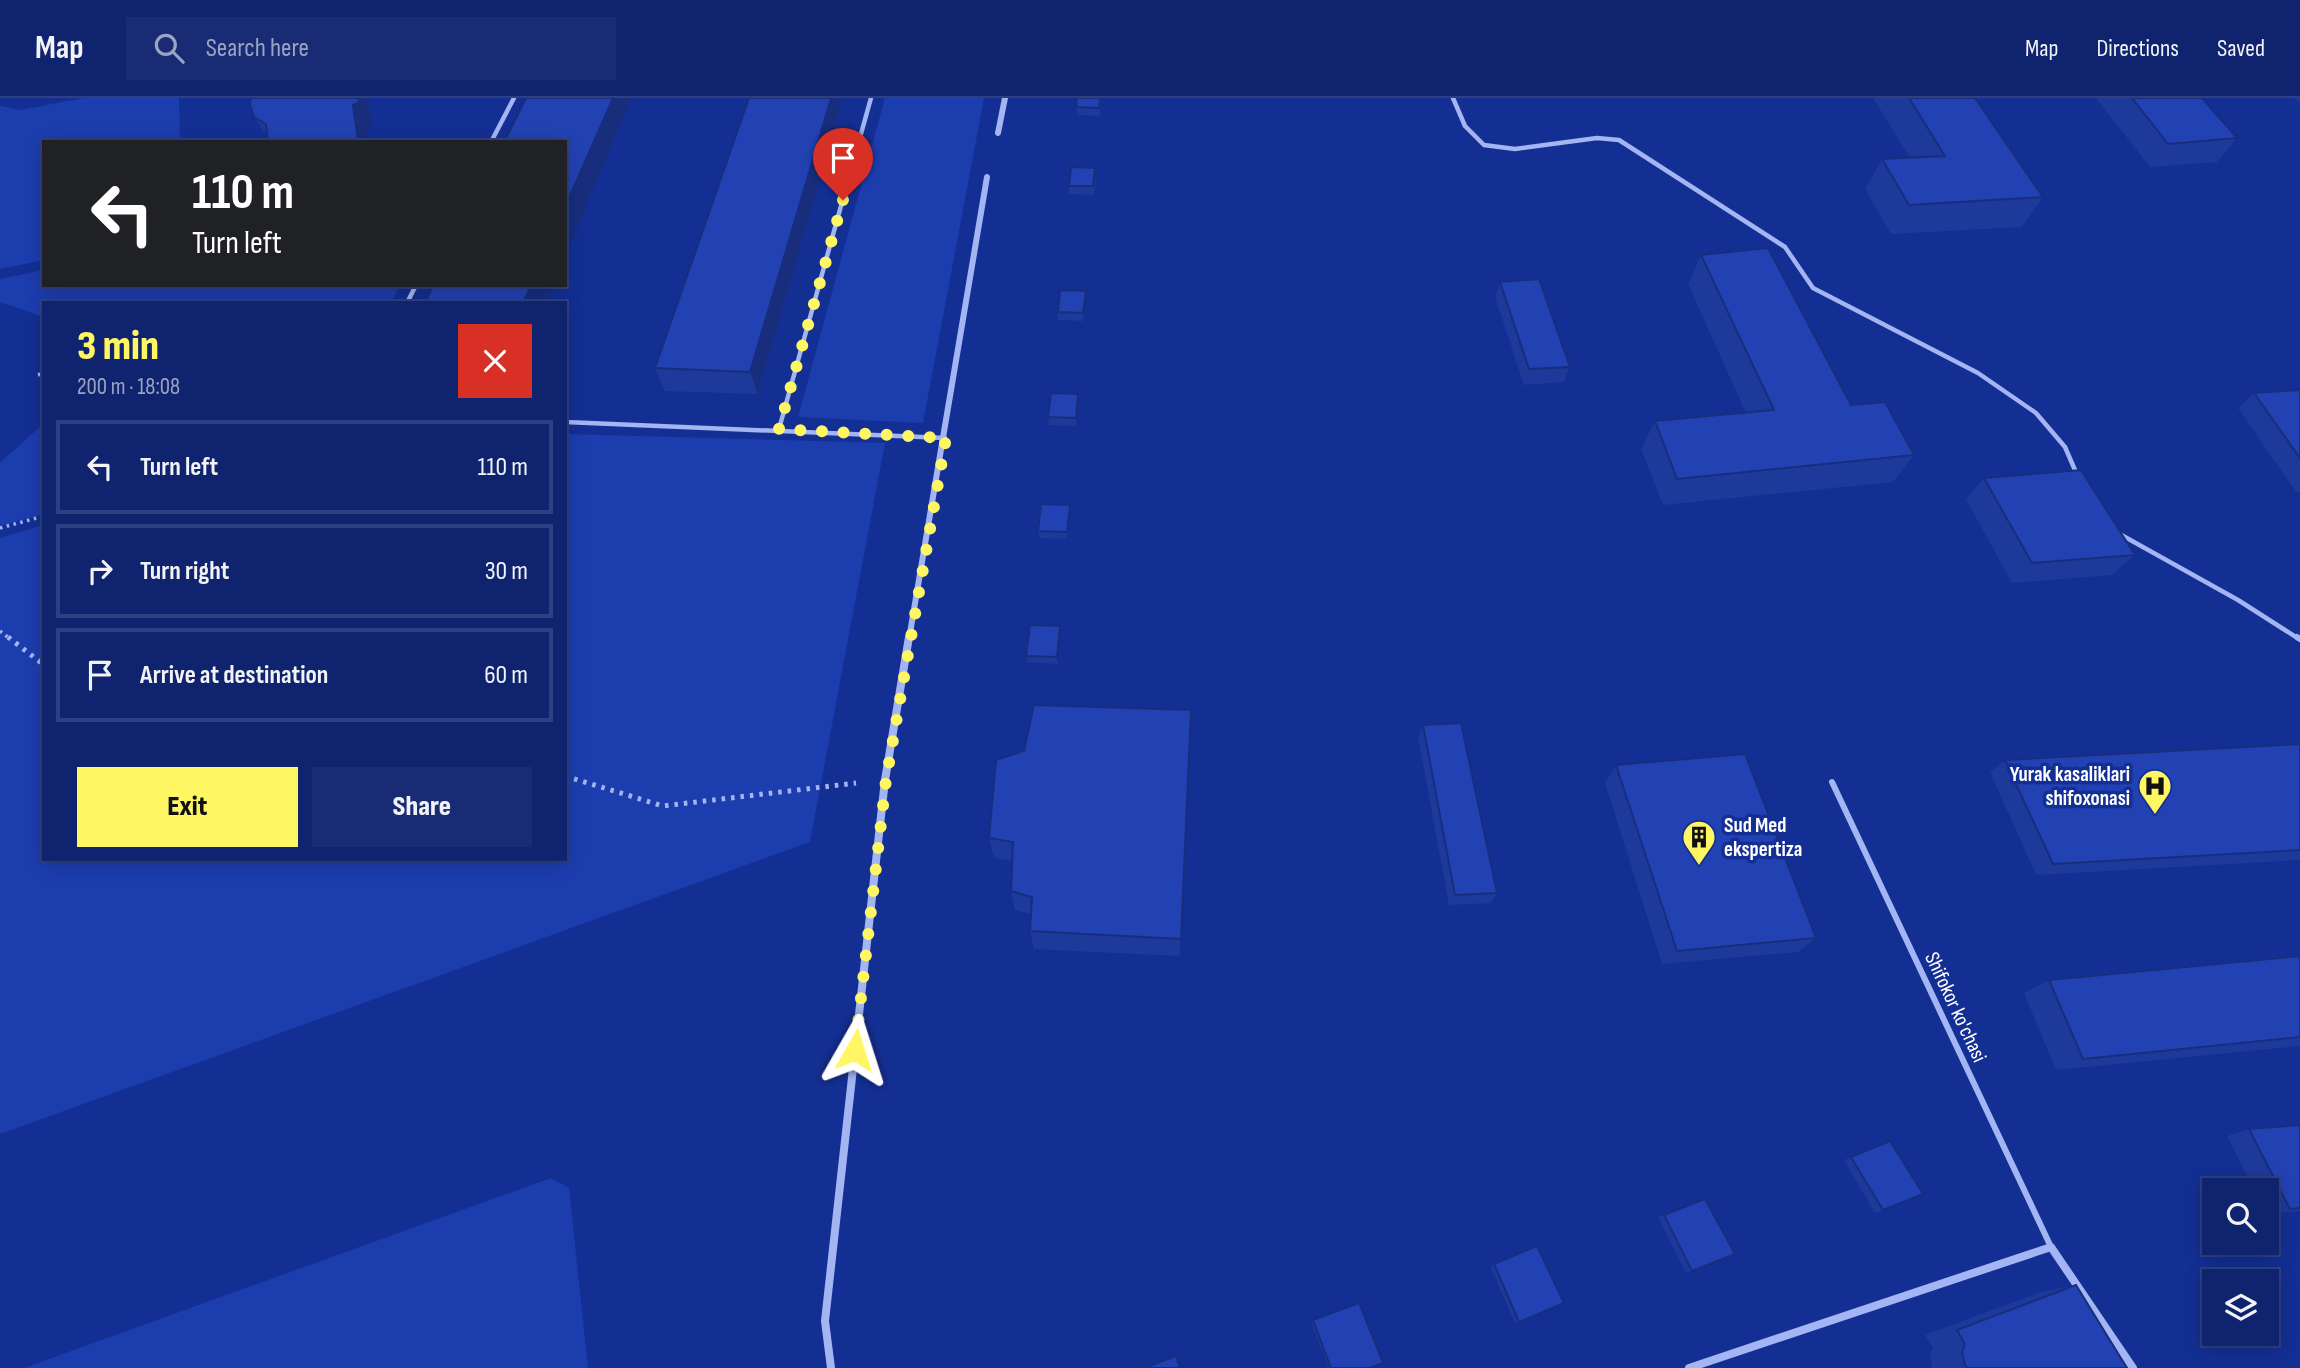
<!DOCTYPE html>
<html lang="en">
<head>
<meta charset="utf-8">
<style>
	body { margin:0; font-family:"Sofia Sans Condensed",sans-serif; background:#182b74; color:#f1f3f6; height:100vh; display:flex; flex-direction:column; font-size:26px; white-space:nowrap }
	* { box-sizing:border-box; margin:0 }
	p { font-size:23px; color:#9ba4c3 }
	.icon { flex:none; width:38px; height:38px; fill:none; stroke:currentColor; stroke-width:2; stroke-linecap:round; stroke-linejoin:round }
	.map { position:relative; flex:1; overflow:hidden }
	.sheet { position:absolute; left:42px; top:203px; width:525px; height:560px; display:flex; flex-direction:column; background:#0f236f; border-radius:0px; box-shadow:0 4px 18px #0003,0 0 0 2px #2f4082 }
	.sheet>* { flex:none }
	.hud { position:absolute; left:42px; top:42px; width:525px; height:147px; border-radius:0px; box-shadow:0 4px 18px #0003,0 0 0 2px #2f4082; background:#202124; color:#fff; overflow:hidden }
	.tools { position:absolute; left:2202px; top:1080px; display:grid; gap:14px }
	.tools a { display:grid; place-items:center; width:77px; height:77px; border-radius:0px; background:#0f236f; box-shadow:0 4px 18px #0003,0 0 0 2px #2f4082; font-size:35px }
	.pin { position:absolute; display:grid; place-items:center; width:60px; height:60px; color:#fff; margin:-72px -30px; border-radius:50% 50% 50% 0; rotate:-45deg; box-shadow:0 0 7px #0007 }
	.pin .icon { rotate:45deg }
	.me { position:absolute; width:77px; margin:-38px; rotate:6deg; stroke-linejoin:round; filter:drop-shadow(0 0 5px #0008) }
	.turn { display:flex; align-items:center; gap:24px; height:147px; padding:0 35px; font-size:32px }
	.turn .icon { width:91px; height:91px; stroke-width:2.5 }
	.turn b { display:block; font-size:49px; line-height:60px }
	.round { display:grid; place-items:center; flex:none; width:74px; height:74px; border-radius:0px; background:#182b74 }
	.head { display:flex; align-items:center; justify-content:space-between; height:119px; padding:0 35px }
	h1 { font-size:42px; font-weight:800; line-height:52px; color:#fff664 }
	.action { display:flex; gap:14px; margin-top:auto; padding:14px 35px }
	.action a { flex:1; height:80px; border-radius:0px; background:#fff664; color:#111; font-size:28px; font-weight:800; line-height:80px; text-align:center }
	.action a+a { background:#182b74; color:#f1f3f6 }
	ul { padding:0; list-style:none }
	li { display:flex; align-items:center; gap:21px; height:94px; margin:0 14px 10px; padding:0 21px; border:4px solid #2f4082; border-radius:0px }
	li div { flex:1 }
	li b { display:block; font-size:26px }
	li em { font-style:normal }
	header { display:flex; align-items:center; gap:42px; box-sizing:border-box; height:98px; padding:0 35px; background:#0f236f; border-bottom:2px solid #2f4082 }
	header strong { font-size:33px }
	nav { display:flex; gap:38px; margin-inline-start:auto; font-size:24px }
	.search { width:490px; height:63px; background:#182b74; display:flex; align-items:center; gap:18px; box-sizing:border-box; padding:0 24px; border-radius:0px; color:#9ba4c3; font-size:26px }
	.map>svg:first-child { display:block }
</style>
</head>
<body>
<header>
<strong>Map</strong>
<div class="search"><svg class="icon" aria-label="search" viewBox="0 0 24 24"><circle cx="10" cy="10" r="6"/><path d="M15 15l6 6"/></svg>Search here</div>
<nav><a>Map</a><a>Directions</a><a>Saved</a></nav>
</header>
<div class="map">
<svg width="2300" height="1270" viewBox="0 0 2300 1270">
	<rect width="100%" height="100%" fill="#142f94"/>
	<path fill="#1c3dae" d="M84,0H179L180,44H44V162L0,171V8L20,12Z
		M885,0H984L923,325L798,319Z
		M44,172V187H400L391,205H44V219L0,204V181Z
		M44,325V416L0,428V365Z
		M565,336L885,345L810,744L0,1036V440L44,427V761H565Z
		M551,1080L569,1090L588,1270H24Z"/>
	<g fill="none" stroke-linecap="round" stroke-linejoin="round">
		<path stroke="#a3b5f2" stroke-width="3.5" stroke-dasharray="2.5 4.5" stroke-linecap="butt" d="M38,277L44,275
			M0,430L44,418
			M0,533L10,541"/>
		<path stroke="#a3b5f2" stroke-width="5" stroke-dasharray="3.5 6" stroke-linecap="butt" d="M8,539L44,567
			M565,678L663,708L856,685"/>
		<path stroke="#a3b5f2" stroke-width="4.5" d="M1453,0L1465,28L1484,47L1515,51L1597,40L1619,42L1785,149L1813,190L1978,275L2036,315L2065,349L2078,379
			M491,44L514,0
			M407,205L416,187
			M565,324L945,340
			M779,331L871,0
			M2116,434L2238,502L2299,541"/>
		<path stroke="#a3b5f2" stroke-width="6" d="M2297,539L2300,541
			M1832,684L2051,1149"/>
		<path stroke="#a3b5f2" stroke-width="6" d="M998,35L1005,0
			M909,541L987,79"/>
		<path stroke="#a3b5f2" stroke-width="8" d="M831,1270L825,1223L885,682L909,539
			M1689,1270L2051,1149L2133,1270"/>
	</g>
	<path fill="#1d399a" d="M251,0H368L373,28L367,31L267,38L254,19Z
		M843,0L758,296L665,293L655,270Z
		M1101,0L1100,18L1077,17L1076,9Z
		M1873,0H1975L2043,99L2022,129L1891,136L1865,91L1882,61L1910,60Z
		M2096,0H2202L2237,40L2217,64L2150,69Z
		M2295,0H2300V6Z
		M1096,79L1094,97L1069,96V88Z
		M1701,157L1851,307L1914,357L1893,384L1663,407L1641,351L1655,323L1746,315L1688,186Z
		M1500,184L1570,269L1564,284L1524,287L1495,199Z
		M1086,193V201L1084,223L1058,222V214Z
		M2300,292V394H2296L2238,310L2254,295Z
		M1078,296L1079,304L1076,328L1049,327L1048,319Z
		M1984,380L2135,457L2112,477L2012,485L1966,401Z
		M1070,415L1067,441L1039,440L1038,433Z
		M1061,535L1058,566L1027,564L1026,558Z
		M1191,612L1180,858L1034,851L1030,833L1031,816L1015,812L1011,793L1012,763L994,760L989,740Z
		M1423,627L1497,795L1491,805L1449,807L1418,639Z
		M2300,646V762L2036,777L1990,674L2005,662Z
		M1616,667L1816,840L1798,854L1662,866L1605,685Z
		M2300,858V948L2056,972L2024,895L2049,882Z
		M2300,1027V1113L2267,1116L2266,1092H2254L2227,1038L2249,1031Z
		M1890,1043L1883,1112L1875,1115L1844,1062Z
		M1664,1117L1692,1173L1686,1175L1658,1119Z
		M1494,1166L1564,1205L1515,1225L1490,1168Z
		M2076,1187L2127,1270H1932L1930,1258L1933,1250L1925,1237L2041,1194Z
		M1313,1222L1369,1270H1329L1311,1224Z"/>
	<path fill="#182e7d" d="M358,0H368L373,28L367,31L369,44H358L353,7Z
		M613,0H625L628,9L565,158V109Z
		M625,0H632L628,9Z
		M831,0H843L758,296L750,274Z
		M531,187H553L545,205H523Z
		M1086,193V201L1084,223L1083,215Z
		M1078,296L1079,304L1076,328V320Z
		M1070,407V415L1067,441V434Z
		M1060,528L1061,535L1058,566L1057,559Z"/>
	<path fill="#2242b3" stroke="#182e7d" stroke-width="2" d="M251,0H358L359,4L353,7L358,44H268L266,26L254,19L250,6Z
		M526,0H613L565,109V44H504Z
		M749,0H831L750,274L655,270Z
		M1077,0H1100L1099,10L1076,9Z
		M1909,0H1975L2043,99L1909,107L1882,61L1945,58Z
		M2132,0H2202L2237,40L2168,46Z
		M1071,69L1095,70L1093,88H1069Z
		M1768,150L1851,307L1885,304L1914,357L1677,381L1655,323L1774,312L1701,157Z
		M1539,181L1570,269L1529,271L1500,184Z
		M433,187H531L523,205H425Z
		M1060,192L1086,193L1083,215L1058,214Z
		M2300,292V360L2254,295Z
		M1051,295L1078,296L1076,320L1048,319Z
		M2081,372L2135,457L2032,465L1984,380Z
		M1041,406L1070,407L1067,434L1038,433Z
		M1030,527L1060,528L1057,559L1026,558Z
		M1034,607L1191,612L1181,841L1030,833L1032,799L1011,793L1013,744L989,740L996,662L1024,653Z
		M1461,625L1497,795L1455,797L1423,627Z
		M2300,646V752L2053,766L2005,662Z
		M1745,656L1816,840L1677,853L1616,667Z
		M2300,858V939L2083,961L2049,882Z
		M2300,1027V1110L2290,1111L2249,1031Z
		M1890,1043L1923,1096L1883,1112L1851,1059Z
		M1705,1101L1735,1156L1692,1173L1664,1117Z
		M1537,1148L1564,1205L1519,1224L1494,1166Z
		M2076,1187L2127,1270H1967L1965,1267L1962,1254L1965,1246L1957,1232Z
		M1359,1205L1383,1265L1369,1270H1331L1313,1222Z
		M1176,1258L1180,1270H1144Z"/>
	<g fill="none" stroke-linecap="round" stroke-linejoin="round">
		<path stroke="#fff664" stroke-width="12" stroke-dasharray="0 21.6" d="M843,102L779,331L946,340L886,682L855,952"/>
	</g>
	<defs>
		<symbol id="hospital-pin" viewBox="-11 -11 22 30"><path d="M0 17L-7.5 6A9.5 9.5 0 1 1 7.5 6Z" fill="#fff664" stroke="#142f94"/><path d="M-5-5h3v3.5h4V-5h3V5h-3V1.5h-4V5h-3Z" fill="#111"/></symbol>
		<symbol id="building-pin" viewBox="-11 -11 22 30"><path d="M0 17L-7.5 6A9.5 9.5 0 1 1 7.5 6Z" fill="#fff664" stroke="#142f94"/><path d="M-4-6H4V6H1V3H-1V6H-4ZM-2.5-4.3h1.7v1.8h-1.7ZM.8-4.3h1.7v1.8H.8ZM-2.5-1h1.7V.8h-1.7ZM.8-1h1.7V.8H.8Z" fill="#111"/></symbol>
	</defs>
	<g fill-rule="evenodd">
		<use href="#hospital-pin" x="2136" y="669" width="38" height="52"/>
		<use href="#building-pin" x="1680" y="720" width="38" height="52"/>
	</g>
	<g text-anchor="middle" stroke-width="7" stroke-linejoin="round" paint-order="stroke">
		<g font-size="21" font-weight="bold" fill="#fff" stroke="#142f94" text-anchor="end">
			<text x="2130" y="683">Yurak kasaliklari<tspan x="2130" dy="24">shifoxonasi</tspan></text>
			<text x="1724" y="734" text-anchor="start">Sud Med<tspan x="1724" dy="24">ekspertiza</tspan></text>
		</g>
		<g font-size="21" fill="#fff" stroke="#142f94">
			<text transform="translate(1956 909) rotate(65)" y="7">Shifokor ko'chasi</text>
		</g>
	</g>
</svg>
<div class="tools">
<a><svg class="icon" aria-label="search" viewBox="0 0 24 24"><circle cx="10" cy="10" r="6"/><path d="M15 15l6 6"/></svg></a>
<a><svg class="icon" aria-label="layers" viewBox="0 0 24 24"><path d="M12 4l9 5-9 5-9-5zM3 14l9 5 9-5"/></svg></a>
</div>
<div class="pin" style="left:843px;top:102px;background:#d93025"><svg class="icon" aria-label="arrive" viewBox="0 0 24 24"><path d="M6 21V4h12l-3 4 3 4H6"/></svg></div>
<svg class="me" style="left:855px;top:952px" viewBox="-20 -20 40 40"><path d="M0-17L14 15 0 8-14 15z" fill="#fff664" stroke="#fff" stroke-width="4"/></svg>
<div class="hud">
<div class="turn"><svg class="icon" aria-label="left" viewBox="0 0 24 24"><path d="M17 20v-9H6M10 6l-5 5 5 5"/></svg><div><b>110 m</b>Turn left</div></div>
</div>
<section class="sheet">
<div class="head"><div><h1>3 min</h1><p>200 m · 18:08</p></div><a class="round" style="background:#d93025;color:#fff"><svg class="icon" aria-label="close" viewBox="0 0 24 24"><path d="M6 6l12 12M18 6L6 18"/></svg></a></div>
<ul>
<li><svg class="icon" aria-label="left" viewBox="0 0 24 24"><path d="M17 20v-9H6M10 6l-5 5 5 5"/></svg><div><b>Turn left</b></div><em>110 m</em></li>
<li><svg class="icon" aria-label="right" viewBox="0 0 24 24"><path d="M7 20v-9h11M14 6l5 5-5 5"/></svg><div><b>Turn right</b></div><em>30 m</em></li>
<li><svg class="icon" aria-label="arrive" viewBox="0 0 24 24"><path d="M6 21V4h12l-3 4 3 4H6"/></svg><div><b>Arrive at destination</b></div><em>60 m</em></li>
</ul>
<div class="action"><a>Exit</a><a>Share</a></div>
</section>
</div>
</body>
</html>
